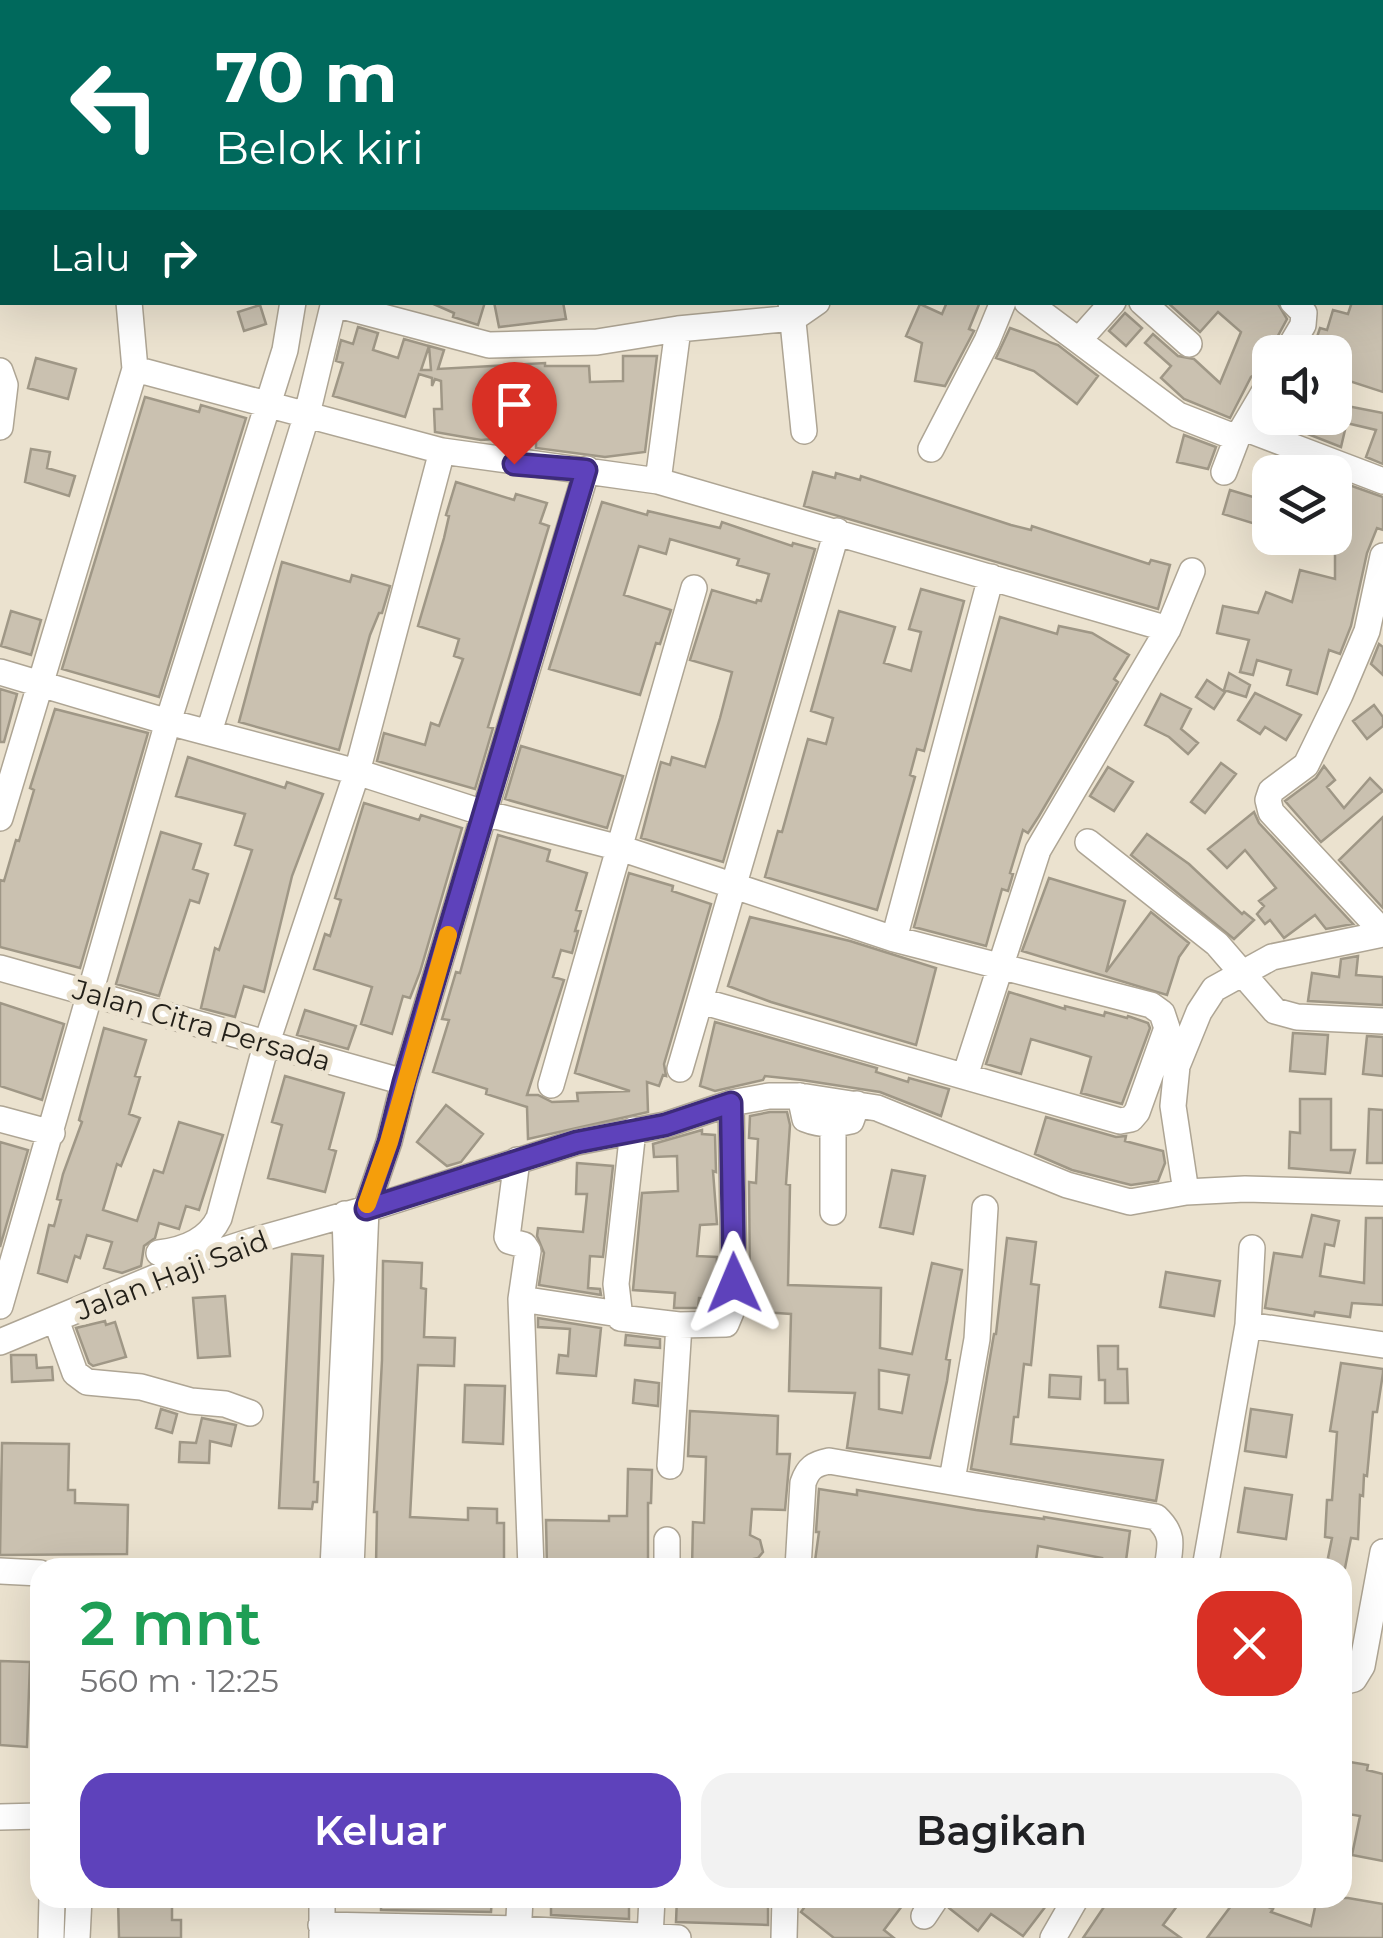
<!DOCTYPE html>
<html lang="id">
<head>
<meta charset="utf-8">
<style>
	body { margin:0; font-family:Montserrat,sans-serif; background:#f2f2f2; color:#202124; height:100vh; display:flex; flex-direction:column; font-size:38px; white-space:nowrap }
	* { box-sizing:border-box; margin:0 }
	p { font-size:32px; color:#757577 }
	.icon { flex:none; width:55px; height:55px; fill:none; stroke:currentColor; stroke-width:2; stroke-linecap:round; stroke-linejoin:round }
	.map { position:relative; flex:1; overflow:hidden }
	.drawer { position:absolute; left:30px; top:1558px; width:1322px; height:350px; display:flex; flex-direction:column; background:#fff; border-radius:30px; box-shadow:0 10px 40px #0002 }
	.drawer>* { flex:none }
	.guide { position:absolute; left:0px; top:0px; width:1385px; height:305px; box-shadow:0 10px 40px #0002; background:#00695c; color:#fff; overflow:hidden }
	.fabs { position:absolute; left:1252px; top:335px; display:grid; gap:20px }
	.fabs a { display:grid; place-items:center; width:100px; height:100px; border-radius:20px; background:#fff; box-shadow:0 10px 40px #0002; font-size:50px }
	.pin { position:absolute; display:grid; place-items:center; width:85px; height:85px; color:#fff; margin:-102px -42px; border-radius:50% 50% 50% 0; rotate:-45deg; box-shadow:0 0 10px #0007 }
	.pin .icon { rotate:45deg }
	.me { position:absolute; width:110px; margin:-55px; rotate:359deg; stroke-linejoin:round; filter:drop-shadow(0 0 8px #0008) }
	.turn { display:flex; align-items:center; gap:35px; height:210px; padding:0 50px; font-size:45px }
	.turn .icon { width:130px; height:130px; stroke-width:2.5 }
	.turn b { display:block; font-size:70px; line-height:85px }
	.then { display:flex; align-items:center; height:95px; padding:0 50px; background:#0003; gap:20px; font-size:38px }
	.round { display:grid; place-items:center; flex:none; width:105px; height:105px; border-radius:30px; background:#f2f2f2 }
	.summary { display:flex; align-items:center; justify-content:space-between; height:170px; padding:0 50px }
	h1 { font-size:60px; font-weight:600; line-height:75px; color:#1e9e55 }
	.button { display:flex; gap:20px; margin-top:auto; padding:20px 50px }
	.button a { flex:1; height:115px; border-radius:30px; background:#5e42bb; color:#fff; font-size:40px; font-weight:600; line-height:115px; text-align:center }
	.button a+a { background:#f2f2f2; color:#202124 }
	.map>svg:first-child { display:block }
</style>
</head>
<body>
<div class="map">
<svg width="1383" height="1938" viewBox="0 0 1383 1938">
	<rect width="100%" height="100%" fill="#ebe2cf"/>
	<path fill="#cac1b0" stroke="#9f9786" stroke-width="2.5" fill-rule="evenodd" d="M429,302H485L478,325L453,317L454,313Z
		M494,302H563L566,319L499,327Z
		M947,302H980L969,329L974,331L945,386L915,381L922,343L906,336L920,304L942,314Z
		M1167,302H1277L1287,319L1273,345L1270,366L1251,377L1230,418L1184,399L1161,378L1171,366L1145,343L1153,334L1178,356L1194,359L1220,383L1241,332L1218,312L1200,332Z
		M1352,302H1383V392L1343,379L1345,373L1335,370V352H1312L1320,328L1327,330L1333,310L1348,314Z
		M260,305L266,324L244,331L238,312Z
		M1125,313L1142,328L1126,346L1109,331Z
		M358,327L378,333L373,350L398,358L404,339L429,346L421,370H431L429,346L444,350L438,369L545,363V366H589L590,382L623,381V356H657L645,452L605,457L536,448V442L506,443V438L481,440L435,432L434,409H442L441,381L435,379L432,386V378L419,374L405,417L333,396L343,363L336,361L341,340L353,344Z
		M1010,328L1058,345L1098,376L1077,404L1034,371L996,358Z
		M36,358L76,369L68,399L28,388Z
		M145,397L199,412L201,405L246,418L159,697L62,669Z
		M1342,405L1383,413V464L1366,457L1376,430L1338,421Z
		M1267,418H1316L1345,430L1341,447Z
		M1184,435L1216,447L1208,469L1177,462Z
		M31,449L50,452L47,468L75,476L69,496L25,482Z
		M813,472L835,478L836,473L860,480L861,476L1011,525L1031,530L1032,526L1149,564L1151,560L1170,565L1158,609L804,506Z
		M1335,480L1383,497V530L1377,528L1367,553L1351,626L1340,654L1329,650L1317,694L1287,685L1291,670L1257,660L1253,675L1240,672L1249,640L1217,633L1223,606L1258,613L1266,592L1292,602L1300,570L1335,579Z
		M456,482L514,500L516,494L547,503L540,523L549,526L488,727L493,728L475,789L377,761L384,733L425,745L431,723L439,726L463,659L454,656L459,639L418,626L444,538L449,516L446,515Z
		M1230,490L1270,502L1265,527L1223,514Z
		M602,502L647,515L648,511L720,528L722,522L792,546L793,543L815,549L723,862L641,838L661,762L670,765L672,757L705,767L720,718L732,672L690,660L712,590L756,603L757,600L761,601L769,574L737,565L739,559L670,539L666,554L639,546L624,595L671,610L660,644L656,643L640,695L549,669Z
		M282,562L350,582L352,575L390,586L382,613H379L370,635L339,750L239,722Z
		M921,589L964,601L924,751L917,749L910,775L915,777L877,910L765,877L778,831L782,832L808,739L826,744L833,718L811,711L839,611L895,627L884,663L911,671L921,632L909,629Z
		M11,611L41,620L31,655L1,646Z
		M1000,617L1057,634L1059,626L1092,633L1129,655L1114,679L1118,682L1039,816L1028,833L1023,830L1010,873L1013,874L1008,891L1002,889L986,946L914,927Z
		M1379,644L1383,647V675L1371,664Z
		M1229,673L1250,685L1246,697L1224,690Z
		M1207,680L1225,692L1214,709L1196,697Z
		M0,689L17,694L4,742H0Z
		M1255,693L1301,715L1286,740L1265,727L1260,734L1238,720Z
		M1161,694L1191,709L1181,729L1198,743L1188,754L1169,737L1145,725Z
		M1374,705L1383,717V726L1367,739L1353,721Z
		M55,709L148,733L80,968L0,947V880L4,881L16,840L19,841L34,790L30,788Z
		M521,746L623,776L607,828L505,799Z
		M188,757L285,788L287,782L323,794L292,876L264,992L244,986L235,1017L201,1008L215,948L219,950L252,850L235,845L245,814L176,796Z
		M1221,763L1236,774L1205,813L1191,802Z
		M1324,766L1335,780L1327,787L1344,808L1370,778L1383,791L1321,842L1285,801L1316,778Z
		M1108,767L1133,782L1114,811L1090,796Z
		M364,803L419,820L421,815L462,828L420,972L410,998L403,996L392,1034L361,1024L372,987L314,969L325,934L330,936L341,900L335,898Z
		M1254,812L1259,823L1353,924L1326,929L1315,915L1284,938L1270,920L1265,924L1257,914L1264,906L1259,901L1276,888L1245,850L1227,868L1208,849Z
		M1383,817V908L1339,860Z
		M161,832L201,844L193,869L208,874L199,903L190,900L159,996L116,984Z
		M1147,834L1189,864L1242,914L1244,912L1254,920L1234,939L1131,855Z
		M498,835L550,850L547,861L587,873L576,910L581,911L575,931H578L572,953L561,950L553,977L564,980L527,1095H538L552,1102L578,1101L577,1093L630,1091L575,1073L629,873L673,886L672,891L711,904L664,1064L666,1076L663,1075L659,1086L647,1082L648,1112L528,1139L527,1107L486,1094L487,1089L433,1072L449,1020L442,1019L456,972L460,973Z
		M1049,878L1125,901L1106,972L1151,912L1189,943L1179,957L1167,995L1022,951Z
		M750,917L850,941L936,968L916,1045L771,1002L728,986Z
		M1358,956L1356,975L1383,977V1005L1308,1001L1312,973L1339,977L1341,959Z
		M1009,992L1065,1009V1006L1104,1016L1105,1012L1127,1018L1128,1016L1148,1023L1150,1028L1122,1104L1081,1093L1091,1057L1075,1052L1031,1039L1021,1074L986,1064Z
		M0,1003L64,1024L42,1100L0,1086Z
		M305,1010L356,1026L348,1049L297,1035Z
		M715,1022L877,1068L876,1072L908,1082L909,1078L949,1089L941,1116L880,1092L802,1080L765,1076L763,1080L715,1091L700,1086Z
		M104,1028L146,1040L135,1076L140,1077L129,1114L140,1118L121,1166L117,1164L103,1210L137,1221L154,1170L163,1173L179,1122L223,1135L199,1210L186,1206L179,1229L159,1223L155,1238L144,1246L141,1266L122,1273L104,1268L112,1242L87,1235L80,1258L75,1256L67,1282L38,1273L49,1225L54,1226L61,1200L57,1199L63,1174L82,1122L79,1120Z
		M1293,1033L1328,1035L1325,1074L1290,1071Z
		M1367,1036L1383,1037V1076L1363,1074Z
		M285,1076L344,1093L329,1149L336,1151L325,1192L268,1178L282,1125L272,1122Z
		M1300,1099H1331V1150H1355L1350,1173L1289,1168L1290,1132L1300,1133Z
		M446,1105L483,1134L461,1162L447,1166L417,1142Z
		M1369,1109L1383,1110V1163H1367Z
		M770,1112H787L790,1125L786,1184L790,1185L788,1285L881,1288L880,1348L912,1354L932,1263L962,1270L946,1359L950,1360L947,1381L930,1458L847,1448L855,1393L789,1391L791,1314L747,1311L750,1283L749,1182L756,1183L758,1139L749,1138L750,1116ZM879,1370L909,1375L902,1413L879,1409Z
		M1046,1117L1116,1137L1126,1136L1125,1141L1163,1151L1165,1163L1158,1181L1131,1185L1072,1170L1035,1154Z
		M702,1130V1134L715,1135L716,1172L713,1171L717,1224L700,1225L697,1256L717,1257L716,1299L699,1298L698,1308H674L675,1293L633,1290L642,1193L678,1191L677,1156L654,1157L653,1144Z
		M0,1142L28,1150L0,1247Z
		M577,1163L613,1166L603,1257L590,1256L588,1288L600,1289L601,1295L539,1285L544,1253L537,1236L538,1228L583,1232L587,1194H576Z
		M892,1170L925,1176L913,1234L880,1227Z
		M1312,1215L1339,1221L1334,1246L1325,1244L1320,1276L1364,1283L1366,1218H1383V1305L1352,1303L1350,1317L1315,1312L1314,1316L1265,1308L1274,1253L1302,1257Z
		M1007,1238L1036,1242L1031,1284L1039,1285L1031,1365L1024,1364L1018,1417H1014L1011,1444L1163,1460L1156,1501L971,1469L994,1334H996Z
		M292,1254L323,1256L314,1482H318L317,1502H313L312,1509L279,1508Z
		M383,1261L422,1263L421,1288L426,1289L424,1337L455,1338L454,1366L418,1365L410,1517L468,1520V1508L497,1509V1523H504V1568L376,1565L377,1512H374L382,1360Z
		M1166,1272L1220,1281L1214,1316L1160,1307Z
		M225,1296L230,1356L198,1358L193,1298Z
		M538,1318L601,1328L596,1376L557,1373L559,1355L568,1356L570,1329L538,1327Z
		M105,1321L106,1325L115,1322L126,1357L93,1366L89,1363L76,1328Z
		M626,1335L660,1339V1348L625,1345Z
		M1098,1346H1118V1369H1127L1128,1403H1105V1380H1099Z
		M11,1355H36L37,1368L52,1367L53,1380L12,1382Z
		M1341,1363L1383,1369V1373L1377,1412H1373L1367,1476L1364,1475L1363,1496L1360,1495L1358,1539L1351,1538L1345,1568H1326L1332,1538L1325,1537L1327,1500H1332L1337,1432L1330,1431Z
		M1050,1375L1081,1377L1080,1399L1049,1397Z
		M635,1380L659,1383L658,1406L633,1403Z
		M465,1385L505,1386L503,1444L463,1442Z
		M161,1409L177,1414L172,1433L156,1428Z
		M1251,1409L1292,1415L1286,1457L1245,1451Z
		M690,1411L778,1416L777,1454H790L785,1510L752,1509L750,1535L760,1540L763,1552L758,1558L749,1560V1568H692L693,1522L704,1523L706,1457L688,1456Z
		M202,1418L236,1425L231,1446L210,1441L209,1463L179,1462L180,1442L196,1443Z
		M2,1443L69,1444L68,1490H75V1503L128,1505L127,1554L0,1555Z
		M628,1469L652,1470L651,1503H648V1568H547L546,1520L609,1521V1516H627Z
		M1245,1488L1292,1495L1286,1539L1238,1532Z
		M819,1489L857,1495V1490L976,1510L1044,1519V1517L1130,1531L1125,1568L1101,1564L1102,1558L1038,1546L1035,1568H814L819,1532H816Z
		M0,1661L30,1662L27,1747L0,1745Z
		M1344,1761L1368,1765L1367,1770L1383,1774V1861L1352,1855L1360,1816L1342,1813Z
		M118,1898H172V1920H181V1938H119Z
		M381,1898H492L491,1912L381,1910Z
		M551,1898H629V1919L551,1915Z
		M677,1898H768V1925L676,1922Z
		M811,1898H908L884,1930L894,1938H834L801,1912Z
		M952,1898H1052L1023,1936L991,1914L978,1931L949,1908Z
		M1110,1898H1183L1163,1925L1181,1938H1083Z
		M1237,1898L1257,1902L1273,1909L1271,1912L1311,1926L1317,1898H1348L1383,1904V1938H1207Z"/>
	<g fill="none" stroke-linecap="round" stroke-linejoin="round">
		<defs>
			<path id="minor" d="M92,0V2
				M217,0V2
				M550,0L551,2
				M578,0L579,2
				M601,0H619
				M860,0L861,2
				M1100,0L1104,2
				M1352,0L1360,2
				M173,2L174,0
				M1254,2L1255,0
				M1382,10H1383
				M1382,199H1383
				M0,267H2
				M791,302L804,431
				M1027,302L1178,415L1237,438
				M1142,302L1189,344
				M334,304L489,345L597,342L678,329L794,318L817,302
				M1079,340L1113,302
				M1287,352L1303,325L1304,313L1293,302
				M135,369L442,451L658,481L1168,629
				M0,371L5,385L0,427
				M1244,428L1383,481
				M931,449L987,341L1003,302
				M1224,472L1237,438L1270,382
				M658,481L678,329
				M1383,556L1367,631L1340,695L1306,765L1271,791L1268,800L1271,812L1383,932
				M0,672L168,722L357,772L484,813L620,848L894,939L1151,1005L1162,1013L1167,1028L1137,1112L1131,1119L1120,1121L701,1001
				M209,732L307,414L334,302
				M0,818L135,369L129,302
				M1088,842L1217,944L1275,1011L1297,1017L1383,1021
				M894,939L991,577
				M0,968L404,1082
				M680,1069L837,531
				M965,1076L1038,850L1168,629L1192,571
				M551,1085L694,588
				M800,1096L805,1119C820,1125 836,1125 851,1121L857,1104
				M0,1119L52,1133
				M833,1124V1212
				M633,1130L616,1284L620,1318L679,1325L670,1466
				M517,1160L507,1237L509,1241L524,1245L528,1251L521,1299L619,1314
				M1186,1192L1173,1106L1177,1066L1199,1012L1214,989L1272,957L1383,934
				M159,1253C184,1250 208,1241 219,1218L266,1045L357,772L442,451
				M521,1299L531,1568
				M0,1306L168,722L285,350L293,302
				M56,1320L75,1373L87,1382L141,1387L191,1401L225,1404L250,1413
				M679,1325L726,1324L731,1312L734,1283L731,1103
				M1248,1325L1383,1345
				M0,1342L209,1255L252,1241L377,1206L577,1142L665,1125L731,1103L769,1096H800L877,1108L1067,1185L1130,1202L1186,1192L1245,1189L1383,1193
				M952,1480L977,1339L985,1208
				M333,1568L347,1280L345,1214
				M351,1568L366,1209L389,1142L404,1082L587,469
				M667,1568V1540
				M798,1568L803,1483C808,1468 814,1464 829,1461L1156,1517C1174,1534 1171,1544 1167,1568
				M1205,1568L1248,1325L1252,1248
				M0,1571L40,1573
				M1342,1682L1354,1679L1362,1666L1383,1552
				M0,1817L40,1816
				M322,1898V1938
				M924,1916L936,1898
				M321,1925L518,1929L678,1938
				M650,1937L652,1898
				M51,1938L52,1898
				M77,1938L79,1898
				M518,1938L520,1898
				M784,1938L785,1898
				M1053,1938L1076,1898"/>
			<path id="major" d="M32,2L43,0
				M0,10H2"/>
		</defs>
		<use href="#minor" stroke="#aea594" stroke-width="28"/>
		<use href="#major" stroke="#fff" stroke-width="32"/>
		<use href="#minor" stroke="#fff" stroke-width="25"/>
		<use href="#major" stroke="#e2e0f9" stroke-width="30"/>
	</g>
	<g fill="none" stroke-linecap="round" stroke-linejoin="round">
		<defs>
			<path id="route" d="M514,464L586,470L404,1082L389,1142L366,1209L577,1142L665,1125L731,1103L734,1283"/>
		</defs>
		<use href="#route" stroke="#3d2b7a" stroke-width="25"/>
		<use href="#route" stroke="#5e42bb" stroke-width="18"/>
		<path stroke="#f59e0b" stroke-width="18" d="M367,1204L389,1142L448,935"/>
	</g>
	<g text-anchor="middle" stroke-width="10" stroke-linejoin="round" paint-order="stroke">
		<g font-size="28" fill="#221f18" stroke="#ebe2cf">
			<text transform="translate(202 1025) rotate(16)" y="10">Jalan Citra Persada</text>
			<text transform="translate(172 1275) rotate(-21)" y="10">Jalan Haji Said</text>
		</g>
	</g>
</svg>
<div class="fabs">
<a><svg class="icon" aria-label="sound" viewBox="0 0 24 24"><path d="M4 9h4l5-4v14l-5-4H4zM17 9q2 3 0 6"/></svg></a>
<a><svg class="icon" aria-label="layers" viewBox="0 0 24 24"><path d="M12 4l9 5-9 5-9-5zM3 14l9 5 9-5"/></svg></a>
</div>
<div class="pin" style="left:514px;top:464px;background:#d93025"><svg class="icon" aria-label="arrive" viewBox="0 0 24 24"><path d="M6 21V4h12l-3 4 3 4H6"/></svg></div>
<svg class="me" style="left:734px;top:1283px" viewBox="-20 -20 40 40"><path d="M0-17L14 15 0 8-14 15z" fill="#5e42bb" stroke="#fff" stroke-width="4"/></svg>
<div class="guide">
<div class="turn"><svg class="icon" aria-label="left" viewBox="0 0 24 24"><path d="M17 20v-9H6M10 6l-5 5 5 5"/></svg><div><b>70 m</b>Belok kiri</div></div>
<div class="then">Lalu<svg class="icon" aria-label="right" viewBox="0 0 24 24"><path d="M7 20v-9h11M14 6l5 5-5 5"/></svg></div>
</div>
<section class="drawer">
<div class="summary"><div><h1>2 mnt</h1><p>560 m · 12:25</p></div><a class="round" style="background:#d93025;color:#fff"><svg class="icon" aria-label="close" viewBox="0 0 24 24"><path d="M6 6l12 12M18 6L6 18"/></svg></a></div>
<div class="button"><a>Keluar</a><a>Bagikan</a></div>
</section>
</div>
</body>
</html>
